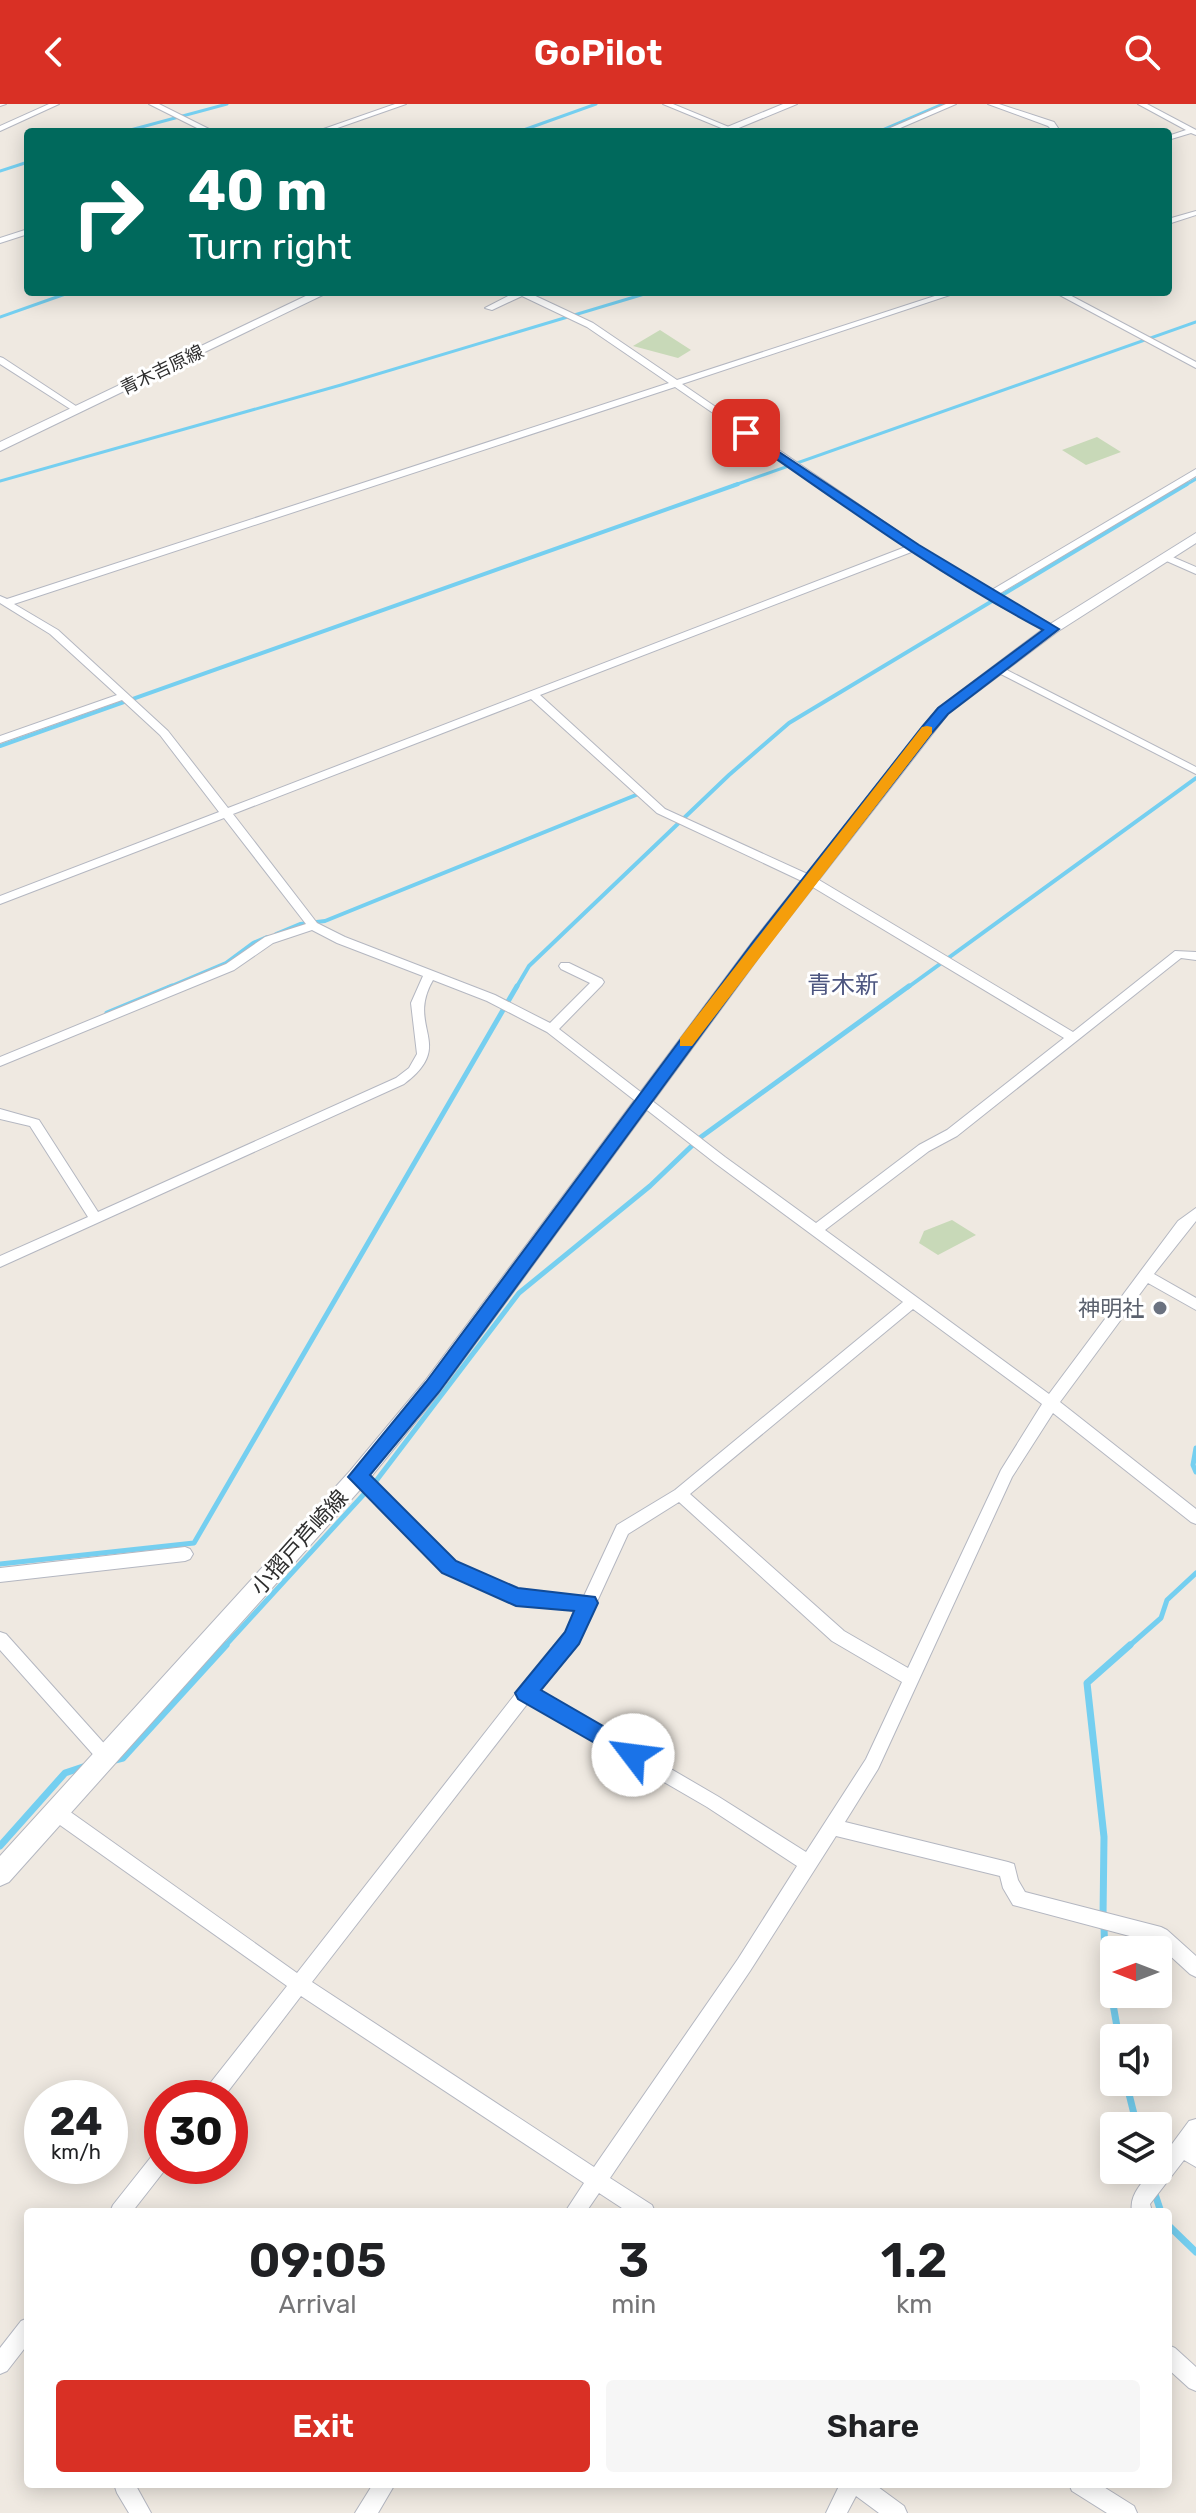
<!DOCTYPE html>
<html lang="en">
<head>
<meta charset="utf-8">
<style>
	body { margin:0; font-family:Rubik,"Noto Sans JP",sans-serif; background:#f6f6f6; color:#202124; height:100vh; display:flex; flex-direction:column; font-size:30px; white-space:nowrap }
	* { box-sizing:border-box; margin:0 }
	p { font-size:26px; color:#757577 }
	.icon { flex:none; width:44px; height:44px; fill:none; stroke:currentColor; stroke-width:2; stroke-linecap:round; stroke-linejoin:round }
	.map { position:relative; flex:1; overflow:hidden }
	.drawer { position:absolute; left:24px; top:2104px; width:1148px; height:280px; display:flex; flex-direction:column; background:#fff; border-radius:8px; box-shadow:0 4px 20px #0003 }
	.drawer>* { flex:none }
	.hud { position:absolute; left:24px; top:24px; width:1148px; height:168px; border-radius:8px; box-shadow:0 4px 20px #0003; background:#00695c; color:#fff; overflow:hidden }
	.needle { width:52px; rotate:270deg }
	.buttons { position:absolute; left:1100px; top:1832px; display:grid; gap:16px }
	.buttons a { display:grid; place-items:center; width:72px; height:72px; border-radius:8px; background:#fff; box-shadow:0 4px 20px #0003; font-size:40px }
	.speed { position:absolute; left:24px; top:1976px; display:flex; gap:16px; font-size:40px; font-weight:700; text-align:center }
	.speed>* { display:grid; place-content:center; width:104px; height:104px; border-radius:50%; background:#fff; box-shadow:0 4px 20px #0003; line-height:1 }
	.speed small { font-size:20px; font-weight:400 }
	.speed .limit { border:12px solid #d22; background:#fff; color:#111 }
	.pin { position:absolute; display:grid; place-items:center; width:68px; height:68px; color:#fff; margin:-34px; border-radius:16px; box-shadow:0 4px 12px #0006 }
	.me { position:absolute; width:88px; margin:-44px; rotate:300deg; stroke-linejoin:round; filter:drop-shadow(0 0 6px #0008) }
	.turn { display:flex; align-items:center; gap:28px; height:168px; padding:0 32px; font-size:36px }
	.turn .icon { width:104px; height:104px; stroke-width:2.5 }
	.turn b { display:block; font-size:56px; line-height:68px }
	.eta { display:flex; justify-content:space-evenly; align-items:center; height:136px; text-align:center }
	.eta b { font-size:48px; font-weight:600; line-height:56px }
	.action { display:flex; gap:16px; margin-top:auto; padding:16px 32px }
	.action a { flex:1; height:92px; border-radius:8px; background:#d93025; color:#fff; font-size:32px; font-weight:600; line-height:92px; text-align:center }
	.action a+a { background:#f6f6f6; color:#202124 }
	header { display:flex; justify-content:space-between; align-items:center; height:104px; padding:0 32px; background:#d93025; color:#fff; font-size:36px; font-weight:600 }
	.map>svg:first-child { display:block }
</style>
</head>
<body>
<header><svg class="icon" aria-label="back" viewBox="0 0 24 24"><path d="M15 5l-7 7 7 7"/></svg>GoPilot<svg class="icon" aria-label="search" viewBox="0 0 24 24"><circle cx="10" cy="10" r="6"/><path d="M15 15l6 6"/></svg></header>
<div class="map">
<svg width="1196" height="2409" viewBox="0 0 1196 2409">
	<rect width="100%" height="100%" fill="#efe9e1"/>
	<path fill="#c8d9b8" d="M660,226L691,246L678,254L633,242Z
		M1097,333L1121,348L1086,361L1062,346Z
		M952,1116L976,1131L938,1151L919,1139L924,1127Z"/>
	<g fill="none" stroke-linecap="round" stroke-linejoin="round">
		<path stroke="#75cff0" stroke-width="3" d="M123,28L227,0
			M518,28L596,0
			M878,28L943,0
			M0,67L28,58
			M0,213L71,188
			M0,377L341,281L651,188
			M732,382L1196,218
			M1184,382L1196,375"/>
		<path stroke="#75cff0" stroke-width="4" d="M0,642L738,380
			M276,830L300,820L325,817L636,691
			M167,884L226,859L253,839L267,833
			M516,884L529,862L729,671L789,619L1187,380
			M907,884L1196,674"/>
		<path stroke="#75cff0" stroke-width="5" d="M107,909L172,882
			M1196,1344L1193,1361L1196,1368
			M0,1460L194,1439L517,882
			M224,1543L376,1377L519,1189L650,1082L701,1033L909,882
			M1128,1543L1161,1514L1167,1496L1196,1469"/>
		<path stroke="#75cff0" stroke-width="7" d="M115,1656L123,1654L226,1541
			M0,1742L65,1669L86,1662
			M1103,1812L1104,1733L1087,1579L1130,1541
			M1104,1822L1105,1855L1119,1934
			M1126,1978L1137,2022
			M1155,2090L1161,2108
			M1168,2121L1196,2148"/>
		<defs>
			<path id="minor" d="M0,0H6L0,2Z
				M49,0H59L0,27V22Z
				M149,0H159L215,28H205Z
				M395,0H406L326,28H315Z
				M663,0H673L741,28H731Z
				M946,0H956L891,28H881Z
				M988,0H999L1054,18L1058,24L1056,28H1048L1050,24L1048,22Z
				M1138,0H1147L1196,26V31L1191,29L1168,36V32L1186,26Z
				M1196,107V111L1168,120V115Z
				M28,125V130L0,139V134Z
				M516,188H527L593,219L677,276L947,188H959L682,280L918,441L990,487L1196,365V372L997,491L1056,523V527H1048L1000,502L914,447L540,591L665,705L814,773L1073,928L1175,847L1196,848V856L1181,854L957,1032L929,1047L825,1126L1049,1290L1178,1117L1196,1104V1117L1154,1170L1196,1194V1206L1148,1179L1060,1298L1196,1405V1420L1191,1418L1053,1309L1012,1373L878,1665L845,1718L1008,1758L1014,1760L1018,1776L1025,1788L1161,1823L1167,1826L1196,1852V1873L1190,1870L1156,1839L1013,1801L1003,1784L1000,1772L836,1732L750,1867L610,2074L652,2101L655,2108H628L599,2089L586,2108H565L584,2079L301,1892L223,1994H202L204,1987L287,1882L50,1714L48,1708L50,1702L56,1700L62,1702L297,1869L520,1584L566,1529L578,1505L516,1500L444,1468L351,1373L353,1369L358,1367L363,1369L380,1382L454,1458L517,1486L584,1492L617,1421L675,1386L903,1198L715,1059L547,928L487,897L433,876C405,924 457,940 404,980L0,1163V1152L88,1113L30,1022L0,1015V1005L39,1016L98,1108L396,974L409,964L417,950L411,899L423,872L337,839L312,826L273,839L234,866L0,962V953L226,860L265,833L306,820L224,714L0,800V792L219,708L160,631L122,596L0,639V632L117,591L50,530L0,499V492L7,495L669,279L587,223L522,192L492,206L485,204ZM675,283L908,442L228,704L168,627L58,526L14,500ZM531,595L657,709L806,779L1064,934L947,1026L919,1041L816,1119L725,1053L559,925L602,881L604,878L602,875L569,859H561L559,862L561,865L590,879L550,919L495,891L345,833L317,819L233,710ZM913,1205L1042,1300L1001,1366L908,1564L844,1527L690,1390ZM679,1398L832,1537L902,1578L866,1655L806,1748L719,1693L537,1587L578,1539L628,1430ZM528,1599L707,1703L797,1762L738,1855L594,2063L312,1878Z
				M1054,188H1064L1196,258V264Z
				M0,253L3,254L82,306L75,308L0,260Z
				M1162,451H1168L1196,463V470L1162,455Z
				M997,561L1196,663V670L993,566L992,564Z
				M185,1443L190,1445L193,1450L190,1455L185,1457L0,1478V1464Z
				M0,1528L6,1530L110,1646L112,1651L110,1656L104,1659L98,1656L0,1546Z
				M1196,2015V2063L1184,2056L1150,2100L1152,2108H1132C1129,2091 1142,2079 1152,2066H1158V2059L1189,2017Z
				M162,2046V2062H168L132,2108H110L113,2101L155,2048Z
				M28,2214V2240L7,2267L0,2270V2244L21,2217Z
				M1168,2241L1175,2244L1196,2263V2287L1189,2284L1168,2265Z
				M114,2380H135L151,2409H129L117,2389Z
				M373,2380H395L378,2409H355Z
				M840,2380H874L904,2402L907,2409H879L856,2392L847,2409H826Z
				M1069,2380H1099L1134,2402L1137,2409H1107L1072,2387Z"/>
			<path id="secondary" d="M783,0H797L729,28H715Z
				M314,188H329L0,347V338Z
				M1196,429V439L1057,528L948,610L765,845L439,1289L366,1379L9,1778L0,1782V1752L350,1367L425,1277L753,837L938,604L1047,522Z"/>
		</defs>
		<use href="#minor" stroke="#b4b7c1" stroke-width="2"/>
		<use href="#secondary" stroke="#b4b7c1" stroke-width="2"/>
		<use href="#minor" fill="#fff" fill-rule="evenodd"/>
		<use href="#secondary" fill="#fff" fill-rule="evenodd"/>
	</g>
	<path fill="#1a73e8" stroke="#114b97" stroke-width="2" d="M746,326L919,441L1059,525L948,610L932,629L764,845L439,1288L370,1371L456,1457L518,1484L595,1493L598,1499L579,1540L541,1586L641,1644L644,1651L641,1658L633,1661L518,1595L515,1589L565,1528L574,1507L516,1502L442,1469L348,1373L426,1278L753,838L922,623L938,604L1043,526C937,470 840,399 742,331L740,329Z"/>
	<path fill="#f59e0b" d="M927,622L932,623V629L692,942H680V934L922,623Z"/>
	<circle fill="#6b7280" stroke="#fff" stroke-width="3" cx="1160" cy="1204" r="8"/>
	<g text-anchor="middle" stroke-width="6" stroke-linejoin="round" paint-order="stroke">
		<g font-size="18" fill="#2e2e2e" stroke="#fff">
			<text transform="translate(162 266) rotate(-26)" y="6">青木吉原線</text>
		</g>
		<g font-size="22" fill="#5b616d" stroke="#fff" text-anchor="end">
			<text x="1144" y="1212">神明社</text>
		</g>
		<g font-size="22" fill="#2e2e2e" stroke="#fff">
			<text transform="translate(299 1438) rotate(-48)" y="8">小摺戸芦崎線</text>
		</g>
		<g font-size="24" fill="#4d5680" stroke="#fff">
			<text x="843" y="889">青木新</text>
		</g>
	</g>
</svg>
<div class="buttons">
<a><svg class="needle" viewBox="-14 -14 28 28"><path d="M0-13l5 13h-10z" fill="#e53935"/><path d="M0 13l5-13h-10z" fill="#757577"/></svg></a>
<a><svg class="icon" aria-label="sound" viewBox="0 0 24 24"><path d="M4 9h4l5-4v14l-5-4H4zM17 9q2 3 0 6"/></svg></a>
<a><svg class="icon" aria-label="layers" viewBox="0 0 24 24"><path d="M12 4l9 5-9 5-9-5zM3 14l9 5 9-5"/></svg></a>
</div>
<div class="speed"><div>24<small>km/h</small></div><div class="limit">30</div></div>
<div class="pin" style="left:746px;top:329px;background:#d93025"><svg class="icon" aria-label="arrive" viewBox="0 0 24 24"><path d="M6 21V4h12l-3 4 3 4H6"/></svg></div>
<svg class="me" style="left:633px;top:1651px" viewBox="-20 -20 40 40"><circle r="19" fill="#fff"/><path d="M0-13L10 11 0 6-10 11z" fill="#1a73e8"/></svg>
<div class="hud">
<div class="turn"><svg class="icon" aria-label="right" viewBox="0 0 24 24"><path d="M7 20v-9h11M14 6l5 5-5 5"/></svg><div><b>40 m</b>Turn right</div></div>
</div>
<section class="drawer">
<div class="eta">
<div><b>09:05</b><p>Arrival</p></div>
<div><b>3</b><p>min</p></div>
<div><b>1.2</b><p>km</p></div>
</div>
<div class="action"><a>Exit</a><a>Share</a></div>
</section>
</div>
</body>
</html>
